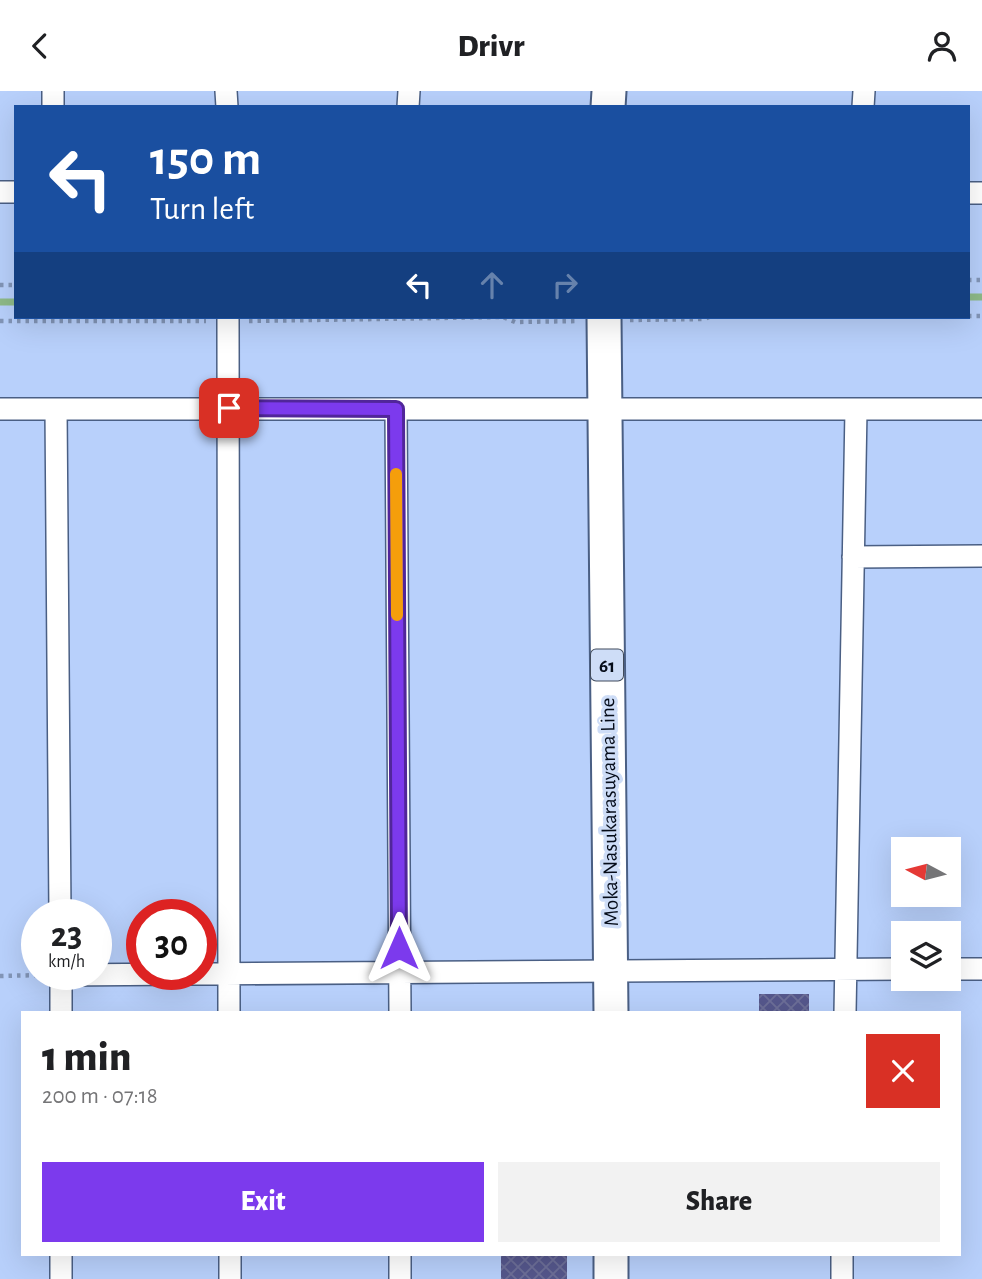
<!DOCTYPE html>
<html lang="en">
<head>
<meta charset="utf-8">
<style>
	body { margin:0; font-family:"Alegreya Sans",sans-serif; background:#f2f2f2; color:#202124; height:100vh; display:flex; flex-direction:column; font-size:26px; white-space:nowrap }
	* { box-sizing:border-box; margin:0 }
	p { font-size:23px; color:#757577 }
	.icon { flex:none; width:38px; height:38px; fill:none; stroke:currentColor; stroke-width:2; stroke-linecap:round; stroke-linejoin:round }
	.map { position:relative; flex:1; overflow:hidden }
	.drawer { position:absolute; left:21px; top:920px; width:940px; height:245px; display:flex; flex-direction:column; background:#fff; border-radius:0px; box-shadow:0 7px 28px #0002 }
	.drawer>* { flex:none }
	.hud { position:absolute; left:14px; top:14px; width:956px; height:214px; border-radius:0px; box-shadow:0 7px 28px #0002; background:#1a4fa0; color:#fff; overflow:hidden }
	.needle { width:46px; rotate:277deg }
	.controls { position:absolute; left:891px; top:746px; display:grid; gap:14px }
	.controls a { display:grid; place-items:center; width:70px; height:70px; border-radius:0px; background:#fff; box-shadow:0 7px 28px #0002; font-size:35px }
	.speed { position:absolute; left:21px; top:808px; display:flex; gap:14px; font-size:35px; font-weight:700; text-align:center }
	.speed>* { display:grid; place-content:center; width:91px; height:91px; border-radius:50%; background:#fff; box-shadow:0 7px 28px #0002; line-height:1 }
	.speed small { font-size:18px; font-weight:400 }
	.speed .limit { border:10px solid #d22; background:#fff; color:#111 }
	.pin { position:absolute; display:grid; place-items:center; width:60px; height:60px; color:#fff; margin:-30px; border-radius:14px; box-shadow:0 4px 10px #0006 }
	.me { position:absolute; width:77px; margin:-38px; rotate:0deg; stroke-linejoin:round; filter:drop-shadow(0 0 5px #0008) }
	.turn { display:flex; align-items:center; gap:24px; height:147px; padding:0 21px; font-size:32px }
	.turn .icon { width:91px; height:91px; stroke-width:2.5 }
	.turn b { display:block; font-size:49px; line-height:60px }
	.lanes { display:flex; align-items:center; height:66px; padding:0 21px; background:#0003; justify-content:center; gap:35px; direction:ltr }
	.lanes .off { opacity:.35 }
	.round { display:grid; place-items:center; flex:none; width:74px; height:74px; border-radius:0px; background:#f2f2f2 }
	.head { display:flex; align-items:center; justify-content:space-between; height:119px; padding:0 21px }
	h1 { font-size:42px; font-weight:800; line-height:52px }
	.action { display:flex; gap:14px; margin-top:auto; padding:14px 21px }
	.action a { flex:1; height:80px; border-radius:0px; background:#7c3aed; color:#fff; font-size:28px; font-weight:800; line-height:80px; text-align:center }
	.action a+a { background:#f2f2f2; color:#202124 }
	header { display:flex; justify-content:space-between; align-items:center; height:91px; padding:0 21px; background:#fff; font-size:32px; font-weight:800 }
	.map>svg:first-child { display:block }
</style>
</head>
<body>
<header><svg class="icon" aria-label="back" viewBox="0 0 24 24"><path d="M15 5l-7 7 7 7"/></svg>Drivr<svg class="icon" aria-label="person" viewBox="0 0 24 24"><circle cx="12" cy="8" r="4"/><path d="M4 21q1-7 8-7t8 7"/></svg></header>
<div class="map">
<svg width="982" height="1188" viewBox="0 0 982 1188">
	<defs>
		<pattern id="building-cross-hatch" width="8" height="8" patternUnits="userSpaceOnUse" patternTransform="scale(1.75)"><rect width="8" height="8" fill="#55578c"/><path d="M0 0l8 8M0 8l8-8" fill="none" stroke="#6d6f98"/></pattern>
	</defs>
	<rect width="100%" height="100%" fill="#b8d0fb"/>
	<g fill="none" stroke-linecap="round" stroke-linejoin="round">
		<path stroke="#8eba88" stroke-width="7" d="M968,206H982
			M0,211H16"/>
	</g>
	<path fill="url(#building-cross-hatch)" d="M759,903H809V922H759Z
		M501,1164H567V1188H501Z"/>
	<g fill="none" stroke-linecap="round" stroke-linejoin="round">
		<defs>
			<path id="street" d="M226,0L227,16
				M53,16V0
				M408,16L409,0
				M863,16L864,0
				M0,101H16
				M968,102H982
				M228,226L229,922
				M0,318H982
				M56,318L60,824
				M396,318L400,922
				M853,466L982,465
				M948,878H982
				M61,884L903,878
				M61,884V922
				M845,922L856,319
				M61,1164V1188
				M230,1164V1188
				M400,1164V1188
				M842,1188V1164"/>
			<path id="primary" d="M608,16L609,0
				M604,226L611,922
				M611,1188V1164"/>
		</defs>
		<use href="#street" stroke="#4a5f84" stroke-width="24"/>
		<use href="#primary" stroke="#4a5f84" stroke-width="37"/>
		<path stroke="#8295b7" stroke-width="4.5" stroke-dasharray="3.5 5" stroke-linecap="butt" d="M968,189H982
			M0,194H16
			M968,225H982
			M630,229L705,228L709,226
			M0,230H206
			M249,230L503,226L515,231L579,230
			M0,885L41,884"/>
		<use href="#street" stroke="#fff" stroke-width="21"/>
		<use href="#primary" stroke="#fff" stroke-width="33"/>
	</g>
	<g fill="none" stroke-linecap="round" stroke-linejoin="round">
		<defs>
			<path id="route" d="M229,317L396,318L399,857"/>
		</defs>
		<use href="#route" stroke="#51269a" stroke-width="18"/>
		<use href="#route" stroke="#7c3aed" stroke-width="12"/>
		<path stroke="#f59e0b" stroke-width="12" d="M396,383L397,524"/>
	</g>
	<g text-anchor="middle" stroke-width="7" stroke-linejoin="round" paint-order="stroke">
		<rect fill="#ceddf7" stroke="#414b5c" stroke-width="2" x="591" y="558.5" width="32" height="31" rx="5"/>
		<g font-size="19" font-weight="bold" fill="#050c19">
			<text x="607" y="581">61</text>
		</g>
		<g font-size="21" fill="#050c19" stroke="#ceddf7">
			<text transform="translate(609 721) rotate(-91)" y="7">Moka-Nasukarasuyama Line</text>
		</g>
	</g>
</svg>
<div class="controls">
<a><svg class="needle" viewBox="-14 -14 28 28"><path d="M0-13l5 13h-10z" fill="#e53935"/><path d="M0 13l5-13h-10z" fill="#757577"/></svg></a>
<a><svg class="icon" aria-label="layers" viewBox="0 0 24 24"><path d="M12 4l9 5-9 5-9-5zM3 14l9 5 9-5"/></svg></a>
</div>
<div class="speed"><div>23<small>km/h</small></div><div class="limit">30</div></div>
<div class="pin" style="left:229px;top:317px;background:#d93025"><svg class="icon" aria-label="arrive" viewBox="0 0 24 24"><path d="M6 21V4h12l-3 4 3 4H6"/></svg></div>
<svg class="me" style="left:399px;top:857px" viewBox="-20 -20 40 40"><path d="M0-17L14 15 0 8-14 15z" fill="#7c3aed" stroke="#fff" stroke-width="4"/></svg>
<div class="hud">
<div class="turn"><svg class="icon" aria-label="left" viewBox="0 0 24 24"><path d="M17 20v-9H6M10 6l-5 5 5 5"/></svg><div><b>150 m</b>Turn left</div></div>
<div class="lanes"><svg class="icon" aria-label="left" viewBox="0 0 24 24"><path d="M17 20v-9H6M10 6l-5 5 5 5"/></svg><svg class="icon off" aria-label="ahead" viewBox="0 0 24 24"><path d="M12 20V5M6 11l6-6 6 6"/></svg><svg class="icon off" aria-label="right" viewBox="0 0 24 24"><path d="M7 20v-9h11M14 6l5 5-5 5"/></svg></div>
</div>
<section class="drawer">
<div class="head"><div><h1>1 min</h1><p>200 m · 07:18</p></div><a class="round" style="background:#d93025;color:#fff"><svg class="icon" aria-label="close" viewBox="0 0 24 24"><path d="M6 6l12 12M18 6L6 18"/></svg></a></div>
<div class="action"><a>Exit</a><a>Share</a></div>
</section>
</div>
</body>
</html>
